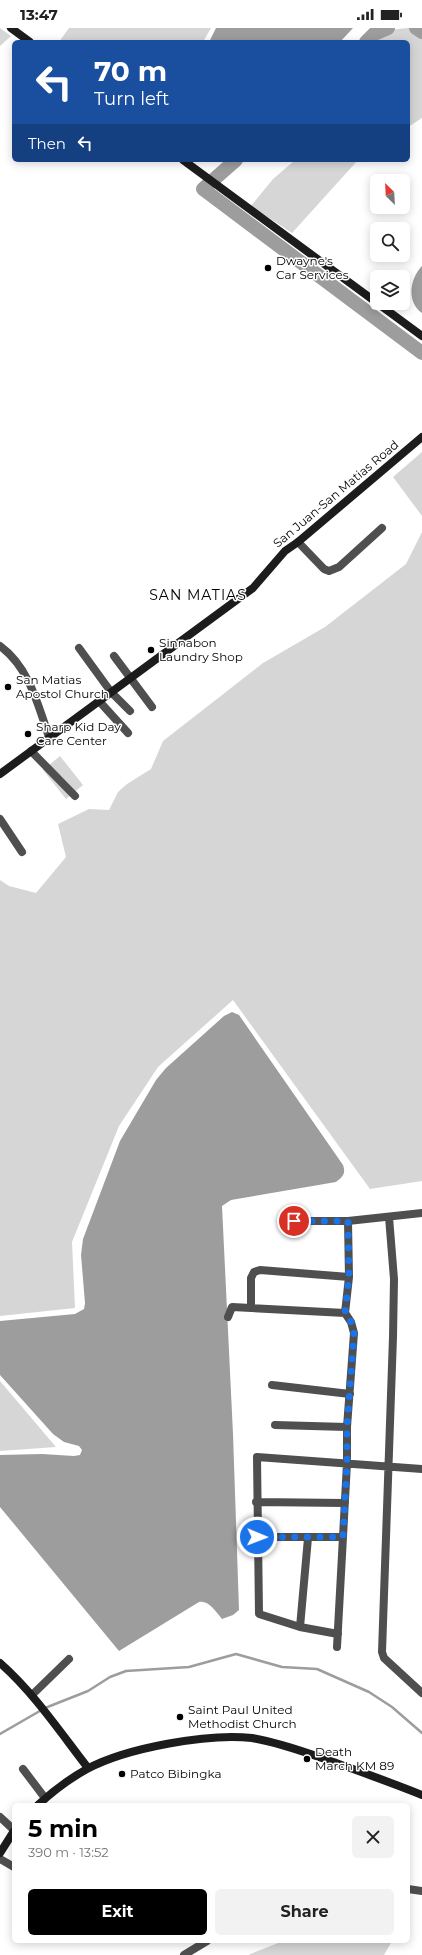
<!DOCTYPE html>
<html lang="en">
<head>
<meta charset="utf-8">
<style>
	body { margin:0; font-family:Montserrat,sans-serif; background:#f2f2f2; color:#222; height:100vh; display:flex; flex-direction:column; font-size:15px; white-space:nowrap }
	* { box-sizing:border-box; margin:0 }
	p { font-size:13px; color:#767676 }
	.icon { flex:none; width:22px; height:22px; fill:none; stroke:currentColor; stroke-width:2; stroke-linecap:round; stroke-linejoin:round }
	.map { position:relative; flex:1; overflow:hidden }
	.drawer { position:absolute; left:12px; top:1775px; width:398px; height:140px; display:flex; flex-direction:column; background:#fff; border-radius:6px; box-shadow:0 2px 10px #0003 }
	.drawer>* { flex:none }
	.hud { position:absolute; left:12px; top:12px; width:398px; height:122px; border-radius:6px; box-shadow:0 2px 10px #0003; background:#1a4fa0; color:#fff; overflow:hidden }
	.needle { width:26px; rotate:336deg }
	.fabs { position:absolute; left:370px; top:146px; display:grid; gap:8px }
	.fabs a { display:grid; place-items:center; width:40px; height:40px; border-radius:6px; background:#fff; box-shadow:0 2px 10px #0003; font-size:20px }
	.pin { position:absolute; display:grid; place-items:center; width:34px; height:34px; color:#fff; margin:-17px; border:2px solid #fff; border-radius:50%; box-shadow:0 1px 4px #0007 }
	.me { position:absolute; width:44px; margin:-22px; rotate:91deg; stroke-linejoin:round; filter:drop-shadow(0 0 3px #0008) }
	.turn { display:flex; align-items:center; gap:14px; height:84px; padding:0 16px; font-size:18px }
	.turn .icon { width:52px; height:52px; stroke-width:2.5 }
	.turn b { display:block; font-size:28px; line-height:34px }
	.then { display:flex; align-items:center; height:38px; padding:0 16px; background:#0003; gap:8px; font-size:15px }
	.round { display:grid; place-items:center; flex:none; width:42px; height:42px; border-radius:6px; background:#f2f2f2 }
	.overview { display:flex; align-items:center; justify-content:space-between; height:68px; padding:0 16px }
	h1 { font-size:24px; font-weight:700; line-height:30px; color:#000 }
	.cta { display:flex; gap:8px; margin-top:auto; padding:8px 16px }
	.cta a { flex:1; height:46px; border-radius:6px; background:#000; color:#fff; font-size:16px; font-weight:700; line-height:46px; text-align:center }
	.cta a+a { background:#f2f2f2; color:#222 }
	.status { display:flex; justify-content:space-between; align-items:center; height:28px; padding:0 20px; background:#fff; direction:ltr }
	.status svg { height:11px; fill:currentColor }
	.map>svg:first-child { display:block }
</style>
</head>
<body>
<div class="status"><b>13:47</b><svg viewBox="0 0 49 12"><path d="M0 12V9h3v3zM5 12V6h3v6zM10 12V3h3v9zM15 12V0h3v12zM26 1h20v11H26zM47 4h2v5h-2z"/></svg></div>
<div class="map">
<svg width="422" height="1927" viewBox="0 0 422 1927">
	<rect width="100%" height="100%" fill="#fff"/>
	<path fill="#d6d6d6" d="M0,0L11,8L0,18Z
		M69,0H211L203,14H59Z
		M411,0L422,8V90L408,99V14H370C381,3 396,0 411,0Z
		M293,132H358L292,205L251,178L273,151L294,133Z
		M422,424V488L393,449Z
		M422,504V1153L370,1161L233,972L158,1039L119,1098L72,1214L75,1280L0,1288V852L9,858L36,865L66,829L58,796L89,781L109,782L118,764L127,756L151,741L163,713L263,635L325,599L406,536Z
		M60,728L83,757L66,771L43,742Z
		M0,1353L56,1419L0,1423Z
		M283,1913H392L384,1927H248Z"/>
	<path fill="#9d9d9d" d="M216,0H353L340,14H209Z
		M422,238V285C406,274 410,250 422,238Z
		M232,984L239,987L343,1137C346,1145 343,1149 336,1154L231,1172L222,1178L233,1406L239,1582L233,1587L222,1591C216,1584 209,1572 199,1574L119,1623L0,1479V1427L42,1426L74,1428L80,1427L82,1422L79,1418L64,1414L53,1406L0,1347V1293L75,1286L84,1281L85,1275L81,1227L83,1211L120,1113L156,1052L166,1040L224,988Z"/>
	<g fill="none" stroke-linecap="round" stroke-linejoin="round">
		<path stroke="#9d9d9d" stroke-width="2.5" d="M0,1706L45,1680L88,1663L110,1649L126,1643L189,1639L236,1626L282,1639L317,1641L369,1664L392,1679L422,1705"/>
		<path stroke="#9d9d9d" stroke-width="14" d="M416,0L422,4
			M366,14L374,6L388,0
			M236,132L203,161L422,325"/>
		<path stroke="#4f4f4f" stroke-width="8" d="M298,514L324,541L329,543L339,539L382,500
			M0,618C29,639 38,677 49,709
			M79,620L111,664L130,683
			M114,628L152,679
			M99,673L128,705
			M31,723L75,768
			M0,791L22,824
			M389,1189L394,1251L393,1309L382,1624L384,1630L422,1665
			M294,1193H348L422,1185
			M251,1280V1250L254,1244L260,1242L349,1249
			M228,1289L232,1279L345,1285
			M272,1357L350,1366
			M275,1397L347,1399
			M256,1474L345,1475
			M257,1509H343
			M308,1510L300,1599L259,1586L257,1429L422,1441
			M300,1599L338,1606
			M337,1619L347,1435V1399L354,1305L351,1294L345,1285L349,1249L348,1193
			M32,1667L69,1631
			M23,1741L45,1770
			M0,1789L14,1802
			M0,1831L14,1839
			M408,1861L422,1863
			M184,1927L207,1913"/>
		<path stroke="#1c1c1c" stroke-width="8" d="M11,0L30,14
			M183,132L422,308
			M0,746L253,560L285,523L298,514L422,409
			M0,1635C34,1665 60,1704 88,1740
			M38,1777C53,1763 69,1751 87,1741C126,1720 208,1705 252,1710C277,1714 302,1723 325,1731C358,1743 390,1754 422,1767
			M0,1825L14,1803"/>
	</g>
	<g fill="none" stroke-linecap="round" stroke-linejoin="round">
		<path stroke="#1a73e8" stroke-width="7" stroke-dasharray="0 12.6" d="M257,1509H343L347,1435V1399L354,1305L351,1294L345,1285L349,1248L348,1193H294"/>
	</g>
	<g fill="#000" stroke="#fff" stroke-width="1.5">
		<circle cx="268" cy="240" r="4"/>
		<circle cx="151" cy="622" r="4"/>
		<circle cx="8" cy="659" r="4"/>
		<circle cx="28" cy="706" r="4"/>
		<circle cx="180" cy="1689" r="4"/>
		<circle cx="307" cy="1731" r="4"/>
		<circle cx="122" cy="1746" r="4"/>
	</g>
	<g text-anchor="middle" stroke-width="3" stroke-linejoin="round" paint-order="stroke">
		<g font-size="12" fill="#000" stroke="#fff" text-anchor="start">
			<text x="276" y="237">Dwayne's<tspan x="276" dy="14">Car Services</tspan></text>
			<text x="159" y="619">Sinnabon<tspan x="159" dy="14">Laundry Shop</tspan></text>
			<text x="16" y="656">San Matias<tspan x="16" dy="14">Apostol Church</tspan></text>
			<text x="36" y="703">Sharp Kid Day<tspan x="36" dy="14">Care Center</tspan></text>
			<text x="188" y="1686">Saint Paul United<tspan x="188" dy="14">Methodist Church</tspan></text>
			<text x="315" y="1728">Death<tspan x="315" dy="14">March KM 89</tspan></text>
			<text x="130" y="1750">Patco Bibingka</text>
		</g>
		<g font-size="12" fill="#000" stroke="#fff">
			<text transform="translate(336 466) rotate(-40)" y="4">San Juan-San Matias Road</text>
		</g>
		<g font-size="14" letter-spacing="1" fill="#000" stroke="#fff">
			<text x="198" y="572">SAN MATIAS</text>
		</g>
	</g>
</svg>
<div class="fabs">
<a><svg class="needle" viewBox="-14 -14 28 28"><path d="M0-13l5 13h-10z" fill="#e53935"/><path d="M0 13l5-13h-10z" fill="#767676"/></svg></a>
<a><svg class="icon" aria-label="search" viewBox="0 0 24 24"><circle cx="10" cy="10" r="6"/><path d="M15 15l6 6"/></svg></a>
<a><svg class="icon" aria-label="layers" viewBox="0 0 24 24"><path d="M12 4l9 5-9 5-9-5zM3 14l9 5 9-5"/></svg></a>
</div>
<div class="pin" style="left:294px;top:1193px;background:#d93025"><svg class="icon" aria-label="arrive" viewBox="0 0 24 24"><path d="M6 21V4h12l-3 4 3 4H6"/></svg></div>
<svg class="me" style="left:257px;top:1509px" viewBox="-20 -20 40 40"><circle r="17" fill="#1a73e8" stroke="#fff" stroke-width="3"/><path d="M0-11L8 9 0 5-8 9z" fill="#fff"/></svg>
<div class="hud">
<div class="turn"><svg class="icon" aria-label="left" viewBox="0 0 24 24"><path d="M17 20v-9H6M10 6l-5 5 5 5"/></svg><div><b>70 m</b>Turn left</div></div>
<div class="then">Then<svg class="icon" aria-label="left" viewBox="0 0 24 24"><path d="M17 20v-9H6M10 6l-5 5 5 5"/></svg></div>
</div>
<section class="drawer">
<div class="overview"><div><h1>5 min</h1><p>390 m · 13:52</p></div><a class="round"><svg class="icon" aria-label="close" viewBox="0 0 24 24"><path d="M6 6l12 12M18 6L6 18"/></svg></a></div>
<div class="cta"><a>Exit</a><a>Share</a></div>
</section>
</div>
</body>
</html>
